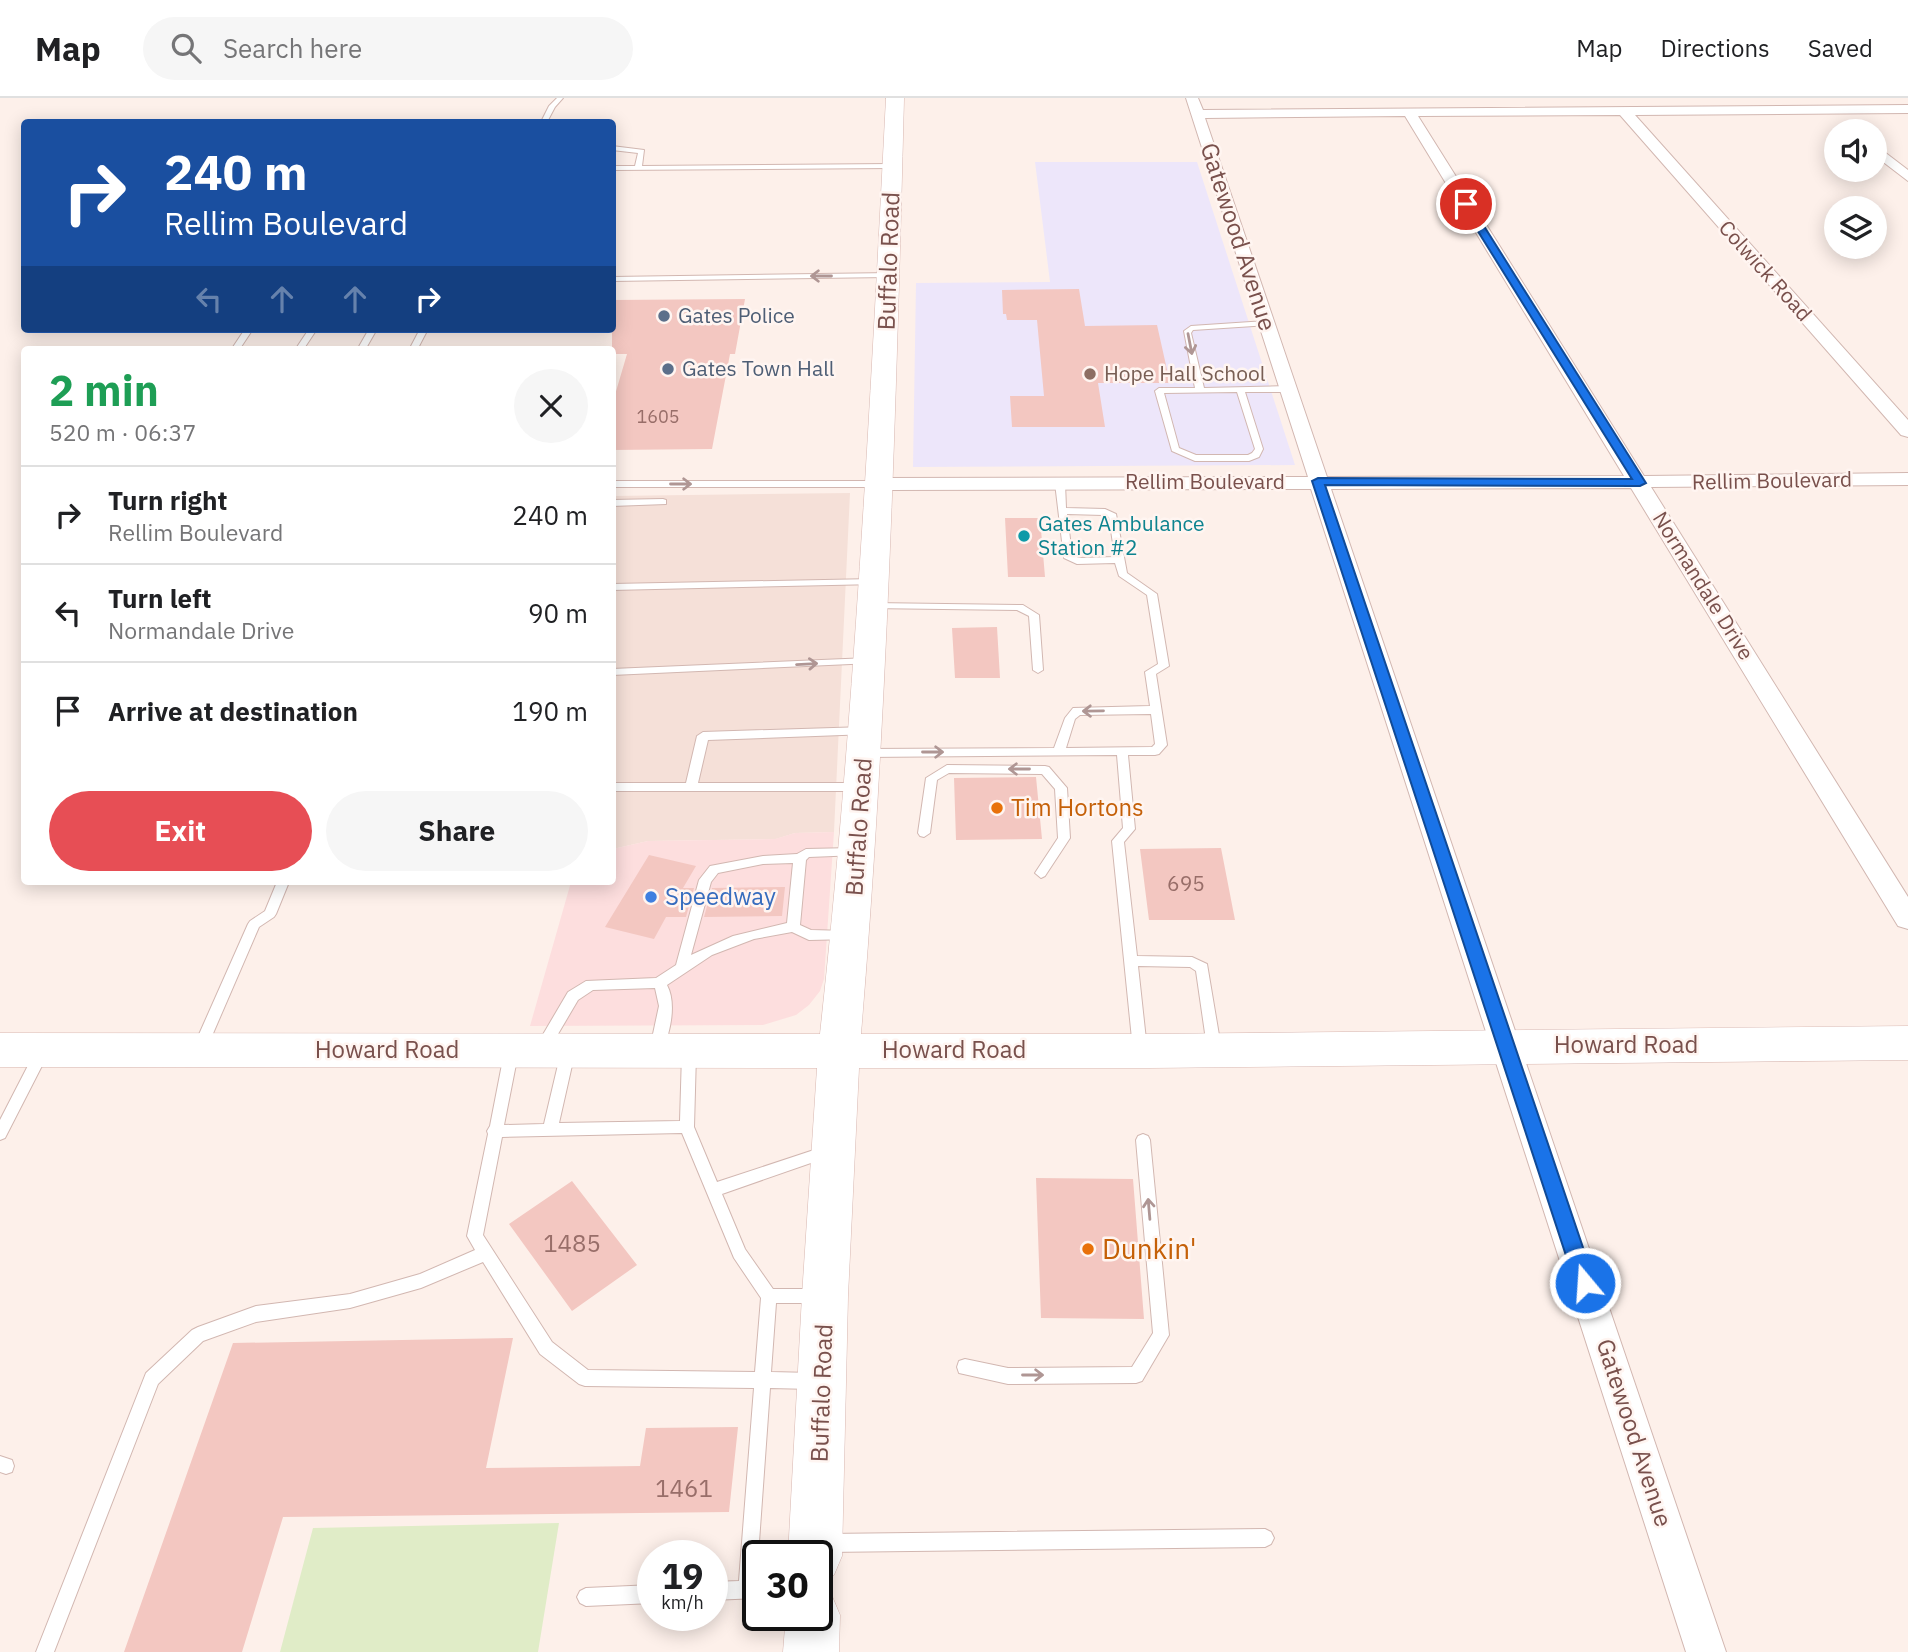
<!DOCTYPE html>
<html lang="en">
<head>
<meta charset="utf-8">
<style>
	body { margin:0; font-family:"IBM Plex Sans",sans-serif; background:#f6f6f6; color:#202124; height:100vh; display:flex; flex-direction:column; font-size:26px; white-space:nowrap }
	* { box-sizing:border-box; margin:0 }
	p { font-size:23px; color:#757577 }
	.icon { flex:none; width:38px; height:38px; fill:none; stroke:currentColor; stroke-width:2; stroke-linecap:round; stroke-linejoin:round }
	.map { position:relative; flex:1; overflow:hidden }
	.drawer { position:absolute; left:21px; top:248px; width:595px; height:539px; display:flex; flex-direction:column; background:#fff; border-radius:7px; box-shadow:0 4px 18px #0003 }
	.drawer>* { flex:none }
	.guide { position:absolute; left:21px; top:21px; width:595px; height:214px; border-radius:7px; box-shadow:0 4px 18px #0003; background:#1a4fa0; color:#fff; overflow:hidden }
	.buttons { position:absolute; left:1824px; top:21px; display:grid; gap:14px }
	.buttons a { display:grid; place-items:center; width:63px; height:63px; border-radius:50%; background:#fff; box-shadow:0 4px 18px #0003; font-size:35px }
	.speed { position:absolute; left:637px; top:1442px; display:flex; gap:14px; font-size:35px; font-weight:700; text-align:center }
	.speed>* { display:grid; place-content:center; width:91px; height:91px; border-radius:50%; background:#fff; box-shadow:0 4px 18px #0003; line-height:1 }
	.speed small { font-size:18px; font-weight:400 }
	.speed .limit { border:4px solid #111; border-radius:10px; background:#fff; color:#111 }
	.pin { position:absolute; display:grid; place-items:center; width:60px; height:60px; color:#fff; margin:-30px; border:4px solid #fff; border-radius:50%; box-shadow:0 2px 7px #0007 }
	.me { position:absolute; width:77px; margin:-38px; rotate:342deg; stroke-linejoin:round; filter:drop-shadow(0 0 5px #0008) }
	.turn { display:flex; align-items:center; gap:24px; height:147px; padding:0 28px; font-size:32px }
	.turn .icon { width:91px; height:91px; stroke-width:2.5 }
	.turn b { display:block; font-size:49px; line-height:60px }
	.lanes { display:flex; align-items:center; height:66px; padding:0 28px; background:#0003; justify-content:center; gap:35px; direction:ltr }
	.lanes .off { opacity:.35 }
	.round { display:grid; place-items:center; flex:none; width:74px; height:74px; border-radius:37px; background:#f6f6f6 }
	.overview { display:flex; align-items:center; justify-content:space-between; height:119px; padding:0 28px }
	h1 { font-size:42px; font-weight:700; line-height:52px; color:#1e9e55 }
	.action { display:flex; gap:14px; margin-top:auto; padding:14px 28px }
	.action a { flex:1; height:80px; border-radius:42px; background:#e74e55; color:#fff; font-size:28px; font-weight:700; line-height:80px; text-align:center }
	.action a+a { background:#f6f6f6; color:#202124 }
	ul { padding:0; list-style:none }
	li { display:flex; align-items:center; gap:21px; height:98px; padding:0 28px; border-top:2px solid #e0e0e0 }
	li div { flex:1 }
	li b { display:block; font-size:26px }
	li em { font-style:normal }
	header { display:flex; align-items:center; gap:42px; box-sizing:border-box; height:98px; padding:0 35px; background:#fff; border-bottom:2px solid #e0e0e0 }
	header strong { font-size:33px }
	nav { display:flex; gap:38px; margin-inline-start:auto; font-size:24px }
	.search { width:490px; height:63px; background:#f6f6f6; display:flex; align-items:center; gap:18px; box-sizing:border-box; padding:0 24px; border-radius:38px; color:#757577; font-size:26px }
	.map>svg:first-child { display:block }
</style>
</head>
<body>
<header>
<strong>Map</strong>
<div class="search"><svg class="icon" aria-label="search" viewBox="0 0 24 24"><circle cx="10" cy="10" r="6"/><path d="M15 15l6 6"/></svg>Search here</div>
<nav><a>Map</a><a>Directions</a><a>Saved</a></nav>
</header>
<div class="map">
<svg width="1908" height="1554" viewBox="0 0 1908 1554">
	<rect width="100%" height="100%" fill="#fdf0ea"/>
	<path fill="#f5e0d8" d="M850,395L834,734L795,735L776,741L648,743L613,751L612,398Z"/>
	<path fill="#fddede" d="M834,734L824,881L820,893L809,907L796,917L763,927L530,928L571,784H612L613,751L648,743L775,741L795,735Z"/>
	<path fill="#ede6fa" d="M1035,64H1197L1295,367L913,369L916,185L1050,184Z"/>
	<path fill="#e0ecc7" d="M559,1425L538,1554H280L313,1430Z"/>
	<path fill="#f3c7c1" d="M1079,191L1085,228L1157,227L1170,285H1098L1105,329H1012L1010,298H1044L1037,222H1007L1006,216H1003L1002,192Z
		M745,201L735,256H730L712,351L612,352V307L627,256H612V202Z
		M1005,420H1040L1045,479H1008Z
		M997,529L1000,580H955L952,530Z
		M1036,679L1042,741L956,742L954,680Z
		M1221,750L1235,822H1149L1140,751Z
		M649,757L696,768L683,790H694L686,819H666L654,841L605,829Z
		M785,789L782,818L704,819L712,790Z
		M1036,1080L1133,1081L1144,1221L1041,1220Z
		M572,1083L637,1167L572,1213L509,1126Z
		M513,1240L486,1370L640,1368L646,1330L738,1329L729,1414L283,1419L242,1554H124L233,1245Z"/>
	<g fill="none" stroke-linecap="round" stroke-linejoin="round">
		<defs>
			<path id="service" d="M557,0H563L555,9L547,24H541L549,8Z
				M612,48L644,52L642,68L892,66L895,68L892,70L612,72V68H635L638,55L612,52Z
				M892,175L893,177L889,179L612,183V179Z
				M1266,223L1270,225L1269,227L1193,232L1191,235L1204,290L1288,288L1292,291L1288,294H1245L1263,351L1259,359L1249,363H1195L1172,353L1155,293L1159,290H1195L1184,233L1191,228ZM1237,294L1255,351L1252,355L1248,357H1196L1179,350L1164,295Z
				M245,231H253L239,252H231Z
				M309,231H317L303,252H295Z
				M369,231H377L365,252H357Z
				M420,231H428L417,252H409Z
				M1060,382L1065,385L1066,410L1105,411L1116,416L1127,475L1157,496L1169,568L1156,576L1167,647L1159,656L1155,657H1128L1135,731L1124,744L1137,858L1192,859L1207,866L1221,949L1219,953L1214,955L1209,953L1207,949L1196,873L1190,869L1138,868L1147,951L1145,955L1140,957L1135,955L1133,951L1112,743L1123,730L1117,657L865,659L859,655L865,651L1054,650L1065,620L1073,610L1150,608L1145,574L1158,566L1147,497L1119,478L1115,465L1077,466L1064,460L1055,385ZM1067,416L1103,417L1109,419L1115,459L1079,460L1072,457ZM1151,616L1155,646L1152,649L1066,650L1075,621L1080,617Z
				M612,383H880L885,386L880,389H612Z
				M663,401L666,402V406L612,408V402Z
				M874,481L879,484L878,486L612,492V486Z
				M873,505L1023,507L1039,517L1043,572L1038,575L1033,572L1029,518L1017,512L869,510L868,508Z
				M869,560L874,563L873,565L612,577V571Z
				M865,629L869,630L871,633L869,636L708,642L698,685H859L865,689L859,693H612V685H686L697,638L703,634Z
				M947,667L1045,668L1049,669L1067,690L1070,740L1045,778L1041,780L1035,775L1058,740L1055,691L1042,676L949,675L937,682L930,735L924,739L920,738L918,735L926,680Z
				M854,750L858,751L860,754L858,757L809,759L806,762L800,827L811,832L847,833L852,835L853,838L852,841L809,842L792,834L754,841L712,857L667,887C677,906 670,935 662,954L657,956L652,954L650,950L659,908L655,890L593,892L578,902L548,953L543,955L538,953L536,949L538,945L568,894L586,883L656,880L676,867L699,782L710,768L763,758L797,756L806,751ZM793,765L787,825L733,838L691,857L711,784L718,775L763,766Z
				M277,784H289L276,816L274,819L259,829L205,954L200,956L195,954L193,950L248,826L250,823L265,813Z
				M568,948L573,950L575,954L559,1025L680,1023L682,956L684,952L689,950L694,952L696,956L694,1029L717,1084L826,1048L831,1050L833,1054L831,1058L722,1096L745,1151L773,1191H818L824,1193L826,1198L824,1203L818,1205H776L771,1274L812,1275L818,1277L820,1283L818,1289L812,1291L770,1290L758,1458V1500L712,1502V1484L739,1483L754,1290L585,1288L579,1286L540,1256L483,1164L421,1190L350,1210L256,1224L203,1243L158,1286L54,1554H36L146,1275L192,1232L198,1229L256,1208L350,1196L420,1176L475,1152L467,1138L488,1036L487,1033L490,1028L504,956L506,952L511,950L516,952L518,956L504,1027L544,1026L561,954L563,950ZM682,1035L734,1160L761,1200L755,1274L588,1272L552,1244L483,1137L502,1039Z
				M41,950L46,952L48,956L5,1040L0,1042V1022L36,952Z
				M1143,1036L1148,1038L1150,1042L1169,1237L1142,1283L1136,1285L1008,1286L959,1275L957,1269L959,1263L965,1261L1008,1270L1132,1269L1153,1235L1136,1042L1138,1038Z
				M0,1358L12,1362L14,1368L12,1374L6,1376L0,1374Z
				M1265,1431L1271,1434L1274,1440L1271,1446L1265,1449L826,1454L820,1451L817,1445L820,1439L826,1436Z
				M653,1487V1505L586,1508L580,1505L577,1499L580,1493L586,1490Z"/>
			<path id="minor" d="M1186,0H1198L1203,12L1908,7V15L1635,17L1908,322V339L1901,337L1620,17L1418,18L1644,378L1908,375V387L1651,389L1908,799V831L1898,828L1631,390L1331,391L1726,1554H1686L1311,391L880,392L870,386L880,380L1308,379ZM1405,18L1624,378L1327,379L1205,20Z
				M1874,46L1908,72V83L1874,57Z"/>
			<path id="secondary" d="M886,0H904C896,312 887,624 861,936H1149L1908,928V962L1149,970H859L848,1198L842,1458L834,1477L817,1484V1458H788L802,1198L817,970L0,969V935L820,936C854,625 870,312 886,0Z
				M817,1492L832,1498L840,1517L839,1554H783L786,1517H817Z"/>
		</defs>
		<use href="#service" stroke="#d2b7b1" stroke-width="2"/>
		<use href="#minor" stroke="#d2b7b1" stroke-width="2"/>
		<use href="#secondary" stroke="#d8b7b1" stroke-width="1"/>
		<use href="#service" fill="#fff" fill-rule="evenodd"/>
		<use href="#minor" fill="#fff" fill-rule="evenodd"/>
		<use href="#secondary" fill="#fff" fill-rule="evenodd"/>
	</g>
	<defs><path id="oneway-shaft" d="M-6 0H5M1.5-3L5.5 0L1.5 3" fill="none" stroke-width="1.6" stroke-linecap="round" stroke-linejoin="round" transform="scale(1.75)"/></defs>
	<g stroke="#af9694">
		<use href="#oneway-shaft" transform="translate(821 178) rotate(180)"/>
		<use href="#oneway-shaft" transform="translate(1190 246) rotate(79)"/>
		<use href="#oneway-shaft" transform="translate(681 386)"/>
		<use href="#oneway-shaft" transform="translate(807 566) rotate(-3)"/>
		<use href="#oneway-shaft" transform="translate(1093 613) rotate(179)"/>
		<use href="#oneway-shaft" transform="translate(933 654)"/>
		<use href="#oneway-shaft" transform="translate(1019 671) rotate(-180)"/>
		<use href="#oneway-shaft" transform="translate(1149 1111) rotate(-95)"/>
		<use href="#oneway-shaft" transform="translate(1033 1277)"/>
	</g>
	<path fill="#1a73e8" stroke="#114b97" stroke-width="2" d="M1466,103L1470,106L1646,385L1640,388L1325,387L1595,1185L1592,1192L1585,1194L1578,1192L1575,1185L1312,383L1318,380L1632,381L1461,106Z"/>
	<g fill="#5c6f8a" stroke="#fff5f1" stroke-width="2.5">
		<circle cx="664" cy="218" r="7"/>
		<circle cx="668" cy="271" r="7"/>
	</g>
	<circle fill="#8d6e63" stroke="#fff5f1" stroke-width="2.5" cx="1090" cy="276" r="7"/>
	<circle fill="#0f9aa8" stroke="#fff5f1" stroke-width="2.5" cx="1024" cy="438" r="7"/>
	<g fill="#e8710a" stroke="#fff5f1" stroke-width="2.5">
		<circle cx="997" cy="710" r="7"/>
		<circle cx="1088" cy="1151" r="7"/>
	</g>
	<circle fill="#3f7fe0" stroke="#fff5f1" stroke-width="2.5" cx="651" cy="799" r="7"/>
	<g text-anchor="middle" stroke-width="5" stroke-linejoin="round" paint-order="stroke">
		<g font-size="18" fill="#986e69">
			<text x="658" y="325">1605</text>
		</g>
		<g font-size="21" fill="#79504c" stroke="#fff5f1">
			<text transform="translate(1765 173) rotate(48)" y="7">Colwick Road</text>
			<text transform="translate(1772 383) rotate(-1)" y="7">Rellim Boulevard</text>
			<text x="1205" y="391">Rellim Boulevard</text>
			<text transform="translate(1703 488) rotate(58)" y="7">Normandale Drive</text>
		</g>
		<g font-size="21" fill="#4e5e75" stroke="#fff5f1" text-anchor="start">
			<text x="678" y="225">Gates Police</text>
			<text x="682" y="278">Gates Town Hall</text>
		</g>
		<g font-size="21" fill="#785e54" stroke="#fff5f1" text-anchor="start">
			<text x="1104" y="283">Hope Hall School</text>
		</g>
		<g font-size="21" fill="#0d838f" stroke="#fff5f1" text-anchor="start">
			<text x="1038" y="433">Gates Ambulance<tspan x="1038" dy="24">Station #2</tspan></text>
		</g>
		<g font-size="21" fill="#986e69">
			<text x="1186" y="793">695</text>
		</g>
		<g font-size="24" fill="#79504c" stroke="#fff5f1">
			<text transform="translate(1238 139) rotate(72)" y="8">Gatewood Avenue</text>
			<text transform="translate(889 163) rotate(-88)" y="8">Buffalo Road</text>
			<text transform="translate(859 729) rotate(-86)" y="8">Buffalo Road</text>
			<text x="1626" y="955">Howard Road</text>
			<text x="387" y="960">Howard Road</text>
			<text x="954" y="960">Howard Road</text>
			<text transform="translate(822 1295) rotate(-88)" y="8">Buffalo Road</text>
			<text transform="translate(1634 1335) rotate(72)" y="8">Gatewood Avenue</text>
		</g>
		<g font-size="24" fill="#c56008" stroke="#fff5f1" text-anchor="start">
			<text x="1011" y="718">Tim Hortons</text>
		</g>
		<g font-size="24" fill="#366cbe" stroke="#fff5f1" text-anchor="start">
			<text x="665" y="807">Speedway</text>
		</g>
		<g font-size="24" fill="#986e69">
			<text x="572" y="1154">1485</text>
			<text x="684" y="1399">1461</text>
		</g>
		<g font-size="28" fill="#c56008" stroke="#fff5f1" text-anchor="start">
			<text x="1102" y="1161">Dunkin'</text>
		</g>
	</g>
</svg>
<div class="buttons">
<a><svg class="icon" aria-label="sound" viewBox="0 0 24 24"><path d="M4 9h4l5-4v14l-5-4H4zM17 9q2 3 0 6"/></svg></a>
<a><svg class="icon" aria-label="layers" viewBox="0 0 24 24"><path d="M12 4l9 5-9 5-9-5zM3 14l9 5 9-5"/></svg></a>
</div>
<div class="speed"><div>19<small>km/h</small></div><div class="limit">30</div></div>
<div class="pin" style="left:1466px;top:106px;background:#d93025"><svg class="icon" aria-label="arrive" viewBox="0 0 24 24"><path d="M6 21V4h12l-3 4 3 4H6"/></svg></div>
<svg class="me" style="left:1585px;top:1185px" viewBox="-20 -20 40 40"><circle r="17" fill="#1a73e8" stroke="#fff" stroke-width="3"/><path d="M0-11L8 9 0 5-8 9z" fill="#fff"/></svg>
<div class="guide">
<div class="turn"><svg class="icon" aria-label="right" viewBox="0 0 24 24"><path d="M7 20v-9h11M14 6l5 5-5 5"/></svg><div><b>240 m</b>Rellim Boulevard</div></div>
<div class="lanes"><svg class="icon off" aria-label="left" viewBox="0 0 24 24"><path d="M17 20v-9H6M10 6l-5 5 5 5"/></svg><svg class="icon off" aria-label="ahead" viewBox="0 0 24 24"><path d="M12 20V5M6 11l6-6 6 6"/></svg><svg class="icon off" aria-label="ahead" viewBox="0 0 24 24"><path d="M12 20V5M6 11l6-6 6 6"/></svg><svg class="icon" aria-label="right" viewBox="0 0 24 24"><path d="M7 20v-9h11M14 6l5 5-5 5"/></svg></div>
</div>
<section class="drawer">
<div class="overview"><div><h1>2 min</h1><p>520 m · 06:37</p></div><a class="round"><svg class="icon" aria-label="close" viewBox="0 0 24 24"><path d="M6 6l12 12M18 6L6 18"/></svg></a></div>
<ul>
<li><svg class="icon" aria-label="right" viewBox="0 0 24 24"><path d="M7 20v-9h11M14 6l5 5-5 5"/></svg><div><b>Turn right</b><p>Rellim Boulevard</p></div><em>240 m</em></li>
<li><svg class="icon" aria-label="left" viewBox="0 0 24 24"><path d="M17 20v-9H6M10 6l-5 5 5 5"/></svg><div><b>Turn left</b><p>Normandale Drive</p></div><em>90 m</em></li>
<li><svg class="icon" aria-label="arrive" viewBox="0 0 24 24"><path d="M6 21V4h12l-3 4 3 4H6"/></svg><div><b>Arrive at destination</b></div><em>190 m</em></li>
</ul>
<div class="action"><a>Exit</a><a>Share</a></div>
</section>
</div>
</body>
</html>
